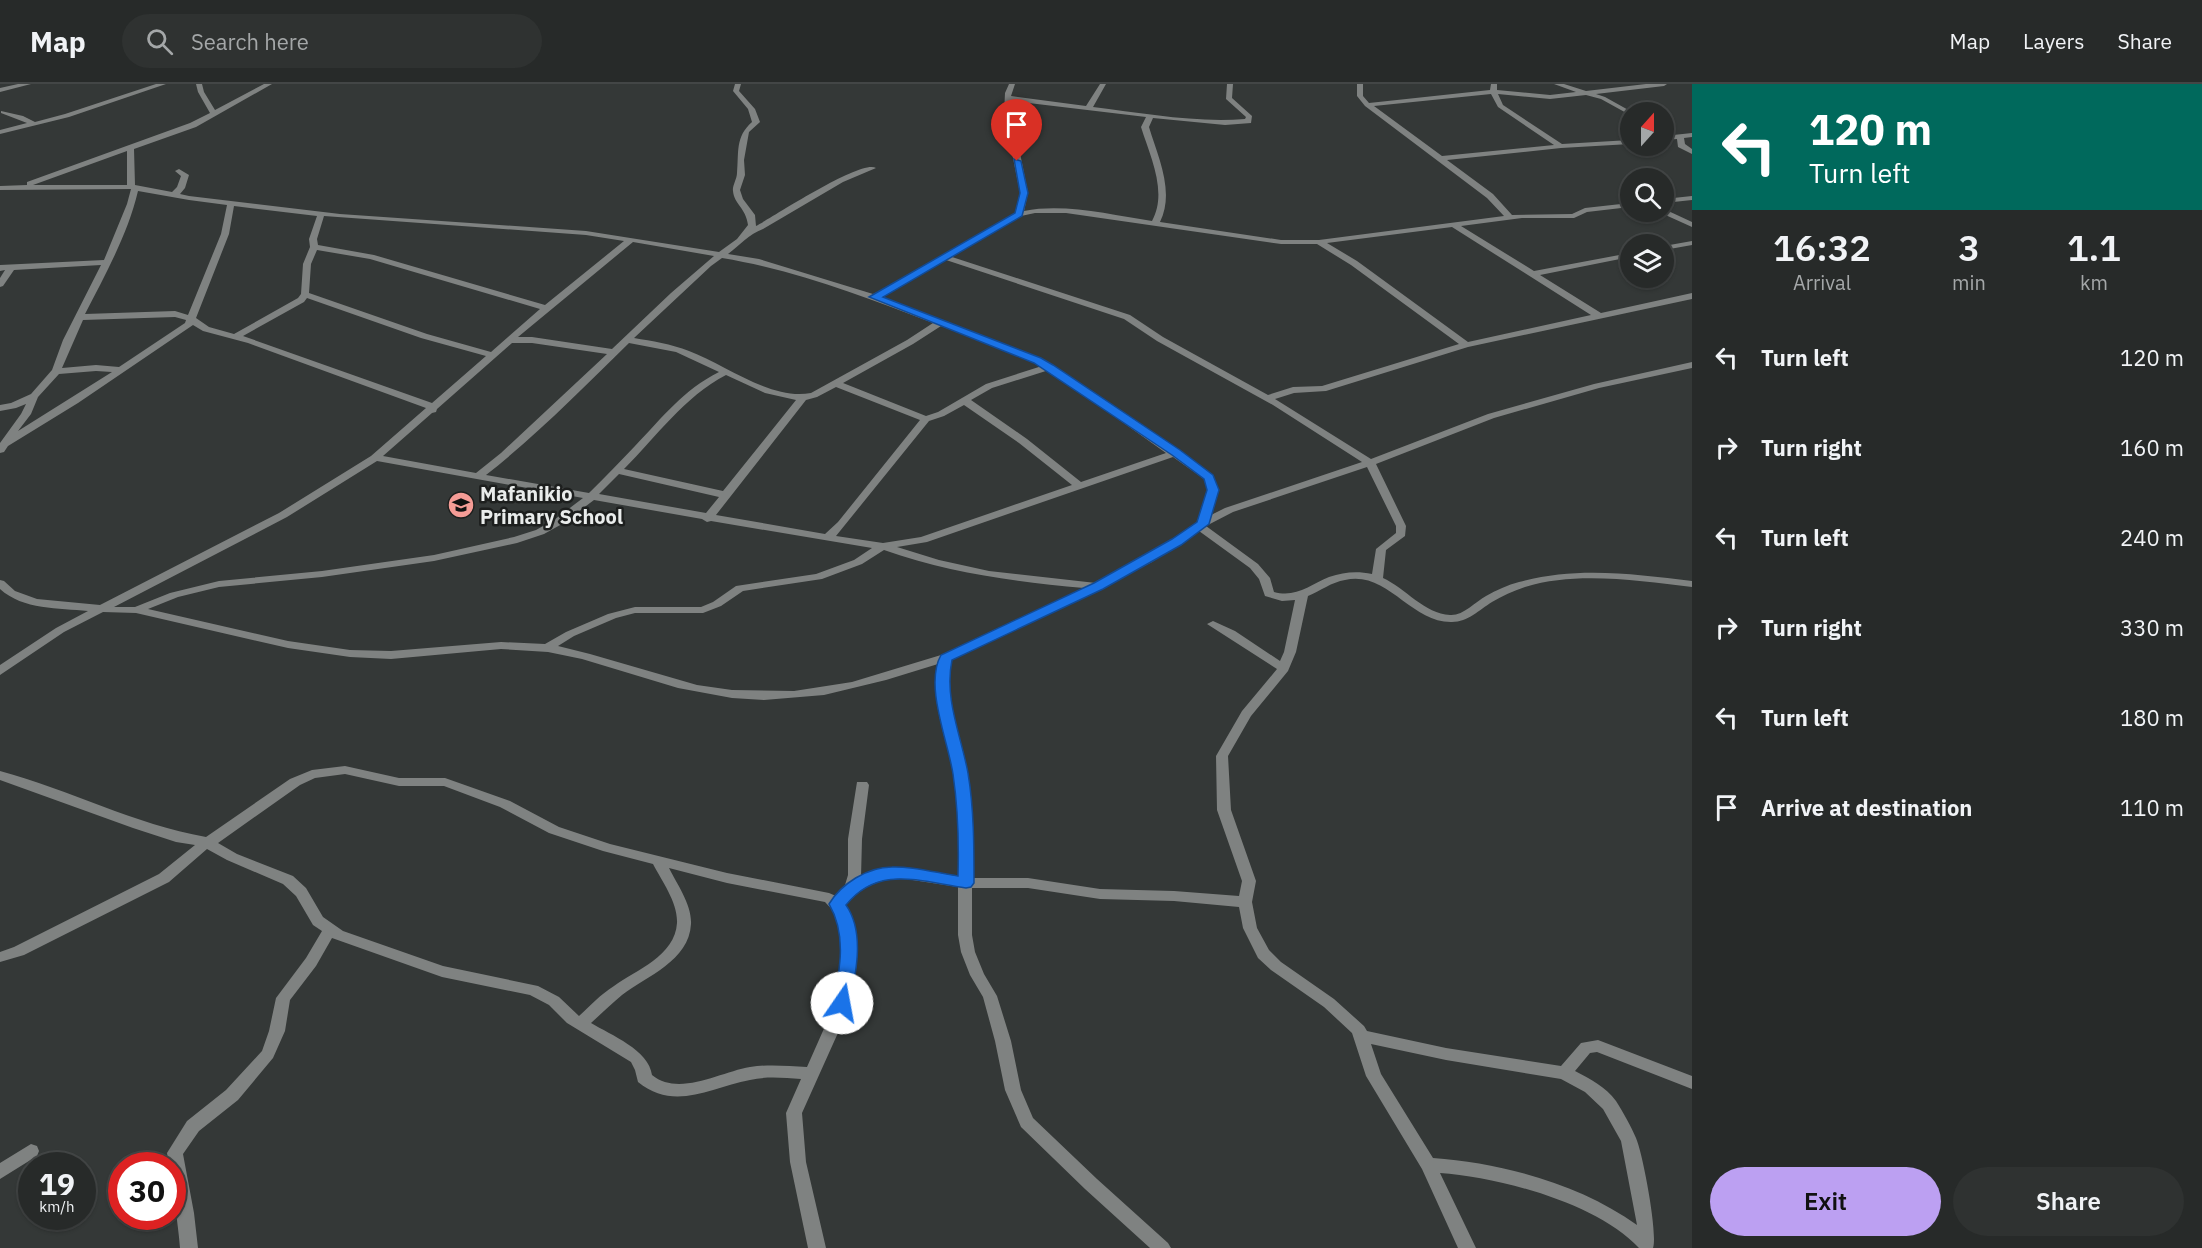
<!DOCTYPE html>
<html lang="en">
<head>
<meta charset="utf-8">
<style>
	body { margin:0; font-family:"IBM Plex Sans",sans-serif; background:#2f3231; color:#f1f3f6; height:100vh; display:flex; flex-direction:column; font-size:22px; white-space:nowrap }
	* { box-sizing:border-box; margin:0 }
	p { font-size:20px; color:#a4a7a8 }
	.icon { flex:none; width:33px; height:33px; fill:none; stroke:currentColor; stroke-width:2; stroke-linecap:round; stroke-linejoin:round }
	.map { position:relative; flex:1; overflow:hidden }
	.sheet { display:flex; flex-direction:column; background:#272a29; width:510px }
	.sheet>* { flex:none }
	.guide { background:#00695c; color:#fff; overflow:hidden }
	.needle { width:39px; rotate:21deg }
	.buttons { position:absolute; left:1620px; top:18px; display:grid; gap:12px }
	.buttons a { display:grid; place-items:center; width:54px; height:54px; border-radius:50%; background:#272a29; box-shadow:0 2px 4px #0004,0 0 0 2px #434646; font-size:30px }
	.speed { position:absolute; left:18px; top:1068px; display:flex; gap:12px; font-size:30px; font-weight:700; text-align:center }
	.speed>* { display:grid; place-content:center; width:78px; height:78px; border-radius:50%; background:#272a29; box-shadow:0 2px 4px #0004,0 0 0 2px #434646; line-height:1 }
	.speed small { font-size:15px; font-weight:400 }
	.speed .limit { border:9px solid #d22; background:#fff; color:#111 }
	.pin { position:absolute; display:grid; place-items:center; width:51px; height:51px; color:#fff; margin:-62px -26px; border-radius:50% 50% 50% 0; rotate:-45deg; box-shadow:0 0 6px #0007 }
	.pin .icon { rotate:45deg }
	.me { position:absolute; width:66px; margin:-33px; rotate:12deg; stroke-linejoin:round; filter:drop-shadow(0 0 4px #0008) }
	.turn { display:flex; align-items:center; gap:21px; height:126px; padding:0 18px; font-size:27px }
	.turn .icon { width:78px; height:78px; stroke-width:2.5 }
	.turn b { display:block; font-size:42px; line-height:51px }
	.eta { display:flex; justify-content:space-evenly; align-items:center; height:102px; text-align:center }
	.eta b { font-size:36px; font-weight:600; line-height:42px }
	.cta { display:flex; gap:12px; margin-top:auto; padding:12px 18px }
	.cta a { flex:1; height:69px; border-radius:36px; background:#bca0f2; color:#111; font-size:24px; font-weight:600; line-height:69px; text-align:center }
	.cta a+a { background:#2f3231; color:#f1f3f6 }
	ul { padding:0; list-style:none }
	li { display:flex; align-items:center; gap:18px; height:90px; padding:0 18px }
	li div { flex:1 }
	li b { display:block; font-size:22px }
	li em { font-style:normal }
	header { display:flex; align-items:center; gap:36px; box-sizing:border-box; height:84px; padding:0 30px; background:#272a29; border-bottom:2px solid #434646 }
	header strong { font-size:28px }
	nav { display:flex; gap:33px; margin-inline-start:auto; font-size:21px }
	.search { width:420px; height:54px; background:#2f3231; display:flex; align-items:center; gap:15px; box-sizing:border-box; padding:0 21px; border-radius:33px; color:#a4a7a8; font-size:22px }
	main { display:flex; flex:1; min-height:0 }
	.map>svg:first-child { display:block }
</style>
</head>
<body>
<header>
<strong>Map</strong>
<div class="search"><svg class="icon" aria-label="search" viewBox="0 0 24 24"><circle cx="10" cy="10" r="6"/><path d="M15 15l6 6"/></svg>Search here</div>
<nav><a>Map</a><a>Layers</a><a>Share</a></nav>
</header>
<main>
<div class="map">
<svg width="1692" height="1164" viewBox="0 0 1692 1164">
	<rect width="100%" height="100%" fill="#343837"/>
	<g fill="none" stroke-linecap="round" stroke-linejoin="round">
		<path fill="#7f8281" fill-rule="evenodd" d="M18,0H31L0,8V4Z
			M156,0H166L69,33L0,50V46L27,39L1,29V27L23,32L35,38L65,30Z
			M196,0H202L204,8L215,26L264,0H272L196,43L134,65L135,101L172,108L177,103L181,92L175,87L179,85L189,91L185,104L180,110L189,112L340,130L586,147L719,168L737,155L748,141C746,124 734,120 733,107C732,102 737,95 737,89C739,68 735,53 752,38L748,25L733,7L735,0H741L739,7L755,25L760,38L749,48L744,76L745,91L740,106L743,115L755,131L756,142C775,132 861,75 876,84L843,98L763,145C749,150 740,161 728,170L759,175L873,210L887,204L1015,129L1020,109L1004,29L1005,9L1009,0H1015L1011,12L1086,22L1100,0H1106L1093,23C1143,29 1195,39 1245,35L1246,33L1226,15L1227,0H1233L1232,14L1252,32L1251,39L1225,41L1153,34L1149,43C1158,73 1175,108 1160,138L1281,156H1319L1504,132L1487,114L1365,22L1357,12V0H1363V12L1369,19L1490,6L1491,0H1497V6L1550,11L1576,8L1554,0H1564L1586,7L1646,0H1667L1664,2L1596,10L1605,13L1632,28L1630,31L1601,15L1586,11L1550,15L1498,10L1503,21L1562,60L1630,56V60L1561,64L1447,76L1493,110L1512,131L1572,130L1585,124L1630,119V123L1587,128L1574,134H1522L1461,142L1534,187L1630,169V173L1540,191L1601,229L1692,209V215L1468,263L1326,307L1294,309L1275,315L1371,375L1488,330L1594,300L1692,278V284L1599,304L1494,334L1376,380L1406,442L1405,452L1386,466L1383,494C1405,504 1425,530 1450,531C1463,532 1475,518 1486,512C1496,506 1508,501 1519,498C1576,482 1635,490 1692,497V503C1638,497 1578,487 1525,503C1513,507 1502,512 1492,518C1479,526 1468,538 1452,538C1411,539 1387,486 1345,496C1332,498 1320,507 1308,512L1296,568L1288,587L1251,632L1228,672L1231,726L1256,797L1252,818L1257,844L1269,866L1281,878L1334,915L1364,942L1367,947L1446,964L1561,982L1581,959L1598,956L1692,992V1005L1597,968L1590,969L1575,987C1590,995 1606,1003 1616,1017C1623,1028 1631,1042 1636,1054C1643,1070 1658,1151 1653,1164H1639C1597,1119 1499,1093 1440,1089L1476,1164H1458L1422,1085L1366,992L1352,949L1324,923L1271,886L1258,874L1243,844L1239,823L1174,817L1100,815L1028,804H972V851L975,868L984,890L997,912L1011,957L1021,1006L1033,1034L1097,1095L1168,1159L1171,1164H1150L1085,1105L1021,1043L1005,1006L995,957L983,913L970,891L961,868L958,851V803L893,793C873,795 857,806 845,821L852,831L857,877L854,895L846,931L802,1029L806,1078L826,1164H808L790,1078L786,1029L801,995C784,994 767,992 750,996C711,1003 675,1028 638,998L635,986L631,978L567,939L549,921L530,911L442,893L332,854L316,882L290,916L285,947L273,974L238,1016L199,1047L183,1070L194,1129L198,1164H180C178,1136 172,1109 172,1082H169L167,1069L187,1037L226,1006L262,967L269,947L276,914L306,874L322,847L313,841L296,812L283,800L227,776L207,765L169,798L24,871L0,878V868L14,863L159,790L195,761L176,758L133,744L0,696V687C70,706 134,740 206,753L290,695L312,686L345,682L399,694H445L510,717L559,743L610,760L727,789L829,809L836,812L845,801L848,791V755L857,698H867L869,701L862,755L861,793L879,786L893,783L959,793C959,758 959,725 954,690C948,654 930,617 938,580L886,596L824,611L764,616L732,614L678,604L582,575L548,568L501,565L391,575L350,573L288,564L136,529L103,528L64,548L0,591V581L56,544L88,527C59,524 23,526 0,505V496L4,497L15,507L37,515L100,521L279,429L371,372L426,324L248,259L203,247L193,241L78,319L8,362L4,368L0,369V359L21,330L26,320L16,324L0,327V321L11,319L31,310L52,286L63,256L101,181L14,186L3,202L0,203V194L5,186L0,187V181L104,176L127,120L131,105L0,106V102L27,101V98L190,39L210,29L198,8ZM1491,10L1498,23L1554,61L1442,72L1374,22ZM1011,17L1146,33L1141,43C1150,72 1168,108 1152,137C1111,131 1065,119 1024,127L1028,109L1012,29ZM127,67V101H33ZM138,107L189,116L227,121L221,150L188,231L175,227L85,230C105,191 128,150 138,107ZM234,122L317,132L309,155L310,163L303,180L301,210L298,214L234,250L209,243L196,234L229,150ZM1035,129H1066L1281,160H1317L1351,181L1459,260L1322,302L1293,303L1268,311L1163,253L1130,231L952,173L1021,132ZM324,132L586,151L624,157L545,221L374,171L318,161L317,155ZM1452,143L1591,231L1468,258L1357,177L1327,159ZM633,158L714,172L671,209L612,265L532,253H518ZM317,166L370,175L540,225L491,268L427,250L309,209L311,180ZM722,174C795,186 865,213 933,239L907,256L811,309C772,317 724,280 689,267C671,260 652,257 634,254L711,182ZM946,176L1124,235L1157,257L1273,321L1362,378L1225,424L1211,431L1218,406L1214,394L1181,370L1180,367L1176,366L1053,281L1041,274L882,213ZM307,214L421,254L486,272L432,319L243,252L304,218ZM175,233L186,236L185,239L119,283L96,281L62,284L83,236ZM941,242L1042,282L986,300L938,328L926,332L843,299L913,260ZM512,259H532L607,270L501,369L476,389L383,372L432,329L436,328L437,325ZM629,259L676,268L719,288C683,306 663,333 635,362C620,378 605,393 589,409L486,391C537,351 583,304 629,259ZM1049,286L1166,369L1081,398L1027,355L971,316L992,304ZM96,287L112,288L18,347L31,330L38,313L59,290ZM726,291L765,309L796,316L723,407L624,385C657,352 684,313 726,291ZM836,303L920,336L838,438L825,450L716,431L806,316L817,313ZM964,321L1019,359L1072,401L921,453L883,459L836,452L929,337L944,332ZM1173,373L1204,395L1208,406L1198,438L1144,474L1096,499L989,487L939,476L897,463L927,458ZM377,377L583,414L554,436L536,446L514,453L434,471L322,487L219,497L170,509L135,523H114L287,433ZM1367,383L1396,442V449L1376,465L1372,490C1357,487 1344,488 1329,493C1310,501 1296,514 1274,508L1270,494L1258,480L1206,442L1233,428ZM619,390L719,413L706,429L599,410ZM594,416L702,435L707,438L711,437L872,464L854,476L816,490L736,502L713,518L701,523H635L608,530L566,548L545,560L501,558L391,567L350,566L288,557L148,525L178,513L219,503L322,493L434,477L517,459L544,450L562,440ZM1199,447L1250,484L1259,495L1265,512L1282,517L1295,516L1284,568L1280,577L1235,547L1213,537L1207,540L1277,585L1242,627L1216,672L1217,726L1242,797L1239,812L1174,807L1100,805L1028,794H972C973,759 973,724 966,689C959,651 943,615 951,576L1102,504L1152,478ZM884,466C949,489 1016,498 1084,504L941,571L852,598L794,607L732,606L697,601L590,570L558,562L574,552L616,534L635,529H703L721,522L743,507L822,495L862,480ZM345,690L399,702H444L500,723L549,749L603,767L653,780C662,797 678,819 677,839C675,872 636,886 614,902C601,910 590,922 579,932L559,913L538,902L443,882L343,847L323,833L306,804L293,792L237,770L218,759L300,701L315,694ZM669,784L727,799L825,818L838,832L843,877L840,895L830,931L807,983C788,982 769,980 750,983C720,988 679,1013 652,991C649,966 611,951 591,939C601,930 611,920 622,911C647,892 689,877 691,840C692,821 677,800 669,784ZM1371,960L1446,976L1561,995L1585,1008L1603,1025L1621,1057L1637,1141C1580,1100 1502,1079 1433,1074L1381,990Z
			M1692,49V53L1684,54L1685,60L1692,65V70L1678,63L1677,55L1664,56V52Z
			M1692,112V116L1664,119V115Z
			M1664,125L1692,138V143L1661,129Z
			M1692,157V161L1664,166V162Z
			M31,1060L37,1062L39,1067L37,1072L0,1095V1079Z"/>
	</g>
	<path fill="#1a73e8" stroke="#114b97" stroke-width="1.5" d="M1014,75L1021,77L1028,109L1022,132L883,213L1041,274L1053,281L1180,366L1213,391L1219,406L1209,440L1181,461L1103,505L952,576C944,615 961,651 968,689C974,725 974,762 974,799L971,803L966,804C921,798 879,780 846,821C865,848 856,889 850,919L848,924L842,926L836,924L833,919C840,886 847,851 829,820C841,800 867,783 892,783C913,782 937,789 958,792C959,757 958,724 953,690C948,657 924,601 941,571L1094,499L1172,455L1197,438L1207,406L1204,395L1172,371L1034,279L869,213L1015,129L1020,109Z"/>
	<defs>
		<symbol id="school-disc" viewBox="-11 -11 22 22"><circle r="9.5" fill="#f59c96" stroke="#1d1f1e"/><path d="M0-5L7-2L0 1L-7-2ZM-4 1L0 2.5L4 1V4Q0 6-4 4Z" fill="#111"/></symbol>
	</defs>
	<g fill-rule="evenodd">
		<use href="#school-disc" x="446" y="406" width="30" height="30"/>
	</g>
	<g text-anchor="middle" stroke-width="5" stroke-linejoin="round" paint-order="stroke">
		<g font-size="20" font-weight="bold" fill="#e9eceb" stroke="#1d1f1e" text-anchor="start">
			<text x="480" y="417">Mafanikio<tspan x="480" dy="23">Primary School</tspan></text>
		</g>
	</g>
</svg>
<div class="buttons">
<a><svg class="needle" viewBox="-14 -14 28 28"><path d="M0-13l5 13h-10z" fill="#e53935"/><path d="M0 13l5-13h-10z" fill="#a4a7a8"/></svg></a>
<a><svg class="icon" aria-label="search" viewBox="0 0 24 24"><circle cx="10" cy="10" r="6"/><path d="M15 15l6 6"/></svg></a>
<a><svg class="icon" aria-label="layers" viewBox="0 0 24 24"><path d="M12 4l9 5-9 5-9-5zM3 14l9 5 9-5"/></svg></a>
</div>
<div class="speed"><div>19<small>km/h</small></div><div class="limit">30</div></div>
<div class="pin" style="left:1017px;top:77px;background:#d93025"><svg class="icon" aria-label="arrive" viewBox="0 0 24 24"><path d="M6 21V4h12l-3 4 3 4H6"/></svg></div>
<svg class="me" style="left:842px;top:919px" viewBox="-20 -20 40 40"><circle r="19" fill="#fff"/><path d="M0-13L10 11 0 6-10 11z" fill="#1a73e8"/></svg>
</div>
<section class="sheet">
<div class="guide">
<div class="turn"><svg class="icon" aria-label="left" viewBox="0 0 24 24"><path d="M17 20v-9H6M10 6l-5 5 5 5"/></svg><div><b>120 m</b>Turn left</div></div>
</div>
<div class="eta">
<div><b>16:32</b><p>Arrival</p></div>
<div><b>3</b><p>min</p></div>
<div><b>1.1</b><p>km</p></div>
</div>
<ul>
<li><svg class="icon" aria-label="left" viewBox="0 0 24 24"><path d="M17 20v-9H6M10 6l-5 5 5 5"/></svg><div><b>Turn left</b></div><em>120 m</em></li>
<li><svg class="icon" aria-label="right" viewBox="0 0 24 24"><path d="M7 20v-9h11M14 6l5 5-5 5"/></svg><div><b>Turn right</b></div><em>160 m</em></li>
<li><svg class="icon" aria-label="left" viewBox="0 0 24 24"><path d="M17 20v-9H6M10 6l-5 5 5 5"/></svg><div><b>Turn left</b></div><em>240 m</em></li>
<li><svg class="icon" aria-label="right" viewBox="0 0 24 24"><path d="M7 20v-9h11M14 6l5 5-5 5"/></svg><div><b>Turn right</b></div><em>330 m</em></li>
<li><svg class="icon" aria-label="left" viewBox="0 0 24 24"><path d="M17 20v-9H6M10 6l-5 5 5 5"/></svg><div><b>Turn left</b></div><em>180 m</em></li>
<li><svg class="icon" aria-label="arrive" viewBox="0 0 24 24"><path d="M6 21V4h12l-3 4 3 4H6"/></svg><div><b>Arrive at destination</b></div><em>110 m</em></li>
</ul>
<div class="cta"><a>Exit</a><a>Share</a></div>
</section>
</main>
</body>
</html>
